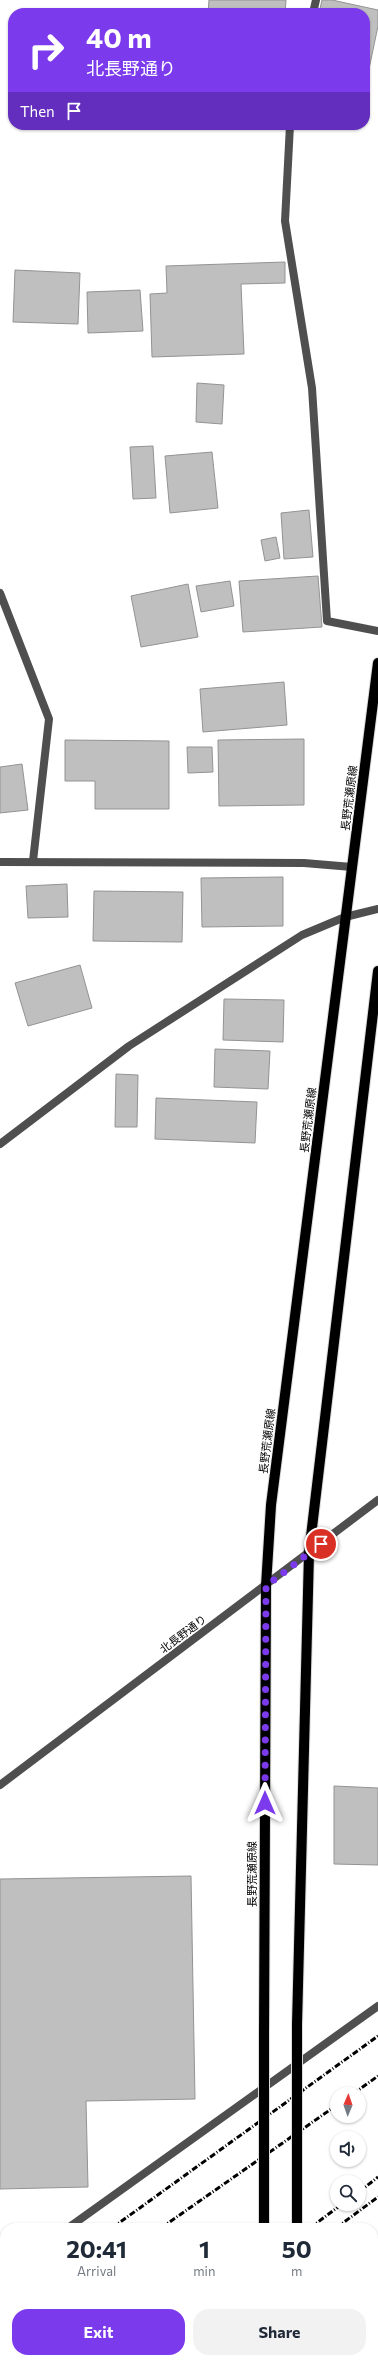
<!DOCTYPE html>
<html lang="en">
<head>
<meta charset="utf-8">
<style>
	body { margin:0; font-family:Commissioner,"Noto Sans JP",sans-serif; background:#f2f2f3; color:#1f2937; height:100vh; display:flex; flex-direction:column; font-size:15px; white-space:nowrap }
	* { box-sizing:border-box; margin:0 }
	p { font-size:13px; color:#747a83 }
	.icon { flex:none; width:22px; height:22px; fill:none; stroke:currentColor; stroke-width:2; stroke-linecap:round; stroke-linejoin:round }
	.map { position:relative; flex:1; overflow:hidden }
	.drawer { position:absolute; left:0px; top:2223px; width:378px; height:140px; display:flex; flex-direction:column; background:#fff; border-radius:16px 16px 0 0; box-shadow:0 1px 3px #0004 }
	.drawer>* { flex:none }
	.banner { position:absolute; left:8px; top:8px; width:362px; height:122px; border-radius:16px; box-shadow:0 1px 3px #0004; background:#7c3aed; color:#fff; overflow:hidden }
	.needle { width:26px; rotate:2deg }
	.buttons { position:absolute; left:330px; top:2087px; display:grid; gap:8px }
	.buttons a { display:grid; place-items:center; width:36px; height:36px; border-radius:50%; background:#fff; box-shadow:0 1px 3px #0004; font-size:20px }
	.pin { position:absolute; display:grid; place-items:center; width:34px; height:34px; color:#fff; margin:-17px; border:2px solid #fff; border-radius:50%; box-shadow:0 1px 4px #0007 }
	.me { position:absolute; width:44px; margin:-22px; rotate:0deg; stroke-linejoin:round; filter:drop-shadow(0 0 3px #0008) }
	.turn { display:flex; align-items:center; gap:14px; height:84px; padding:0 12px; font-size:18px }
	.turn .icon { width:52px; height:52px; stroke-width:2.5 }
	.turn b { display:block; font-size:28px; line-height:34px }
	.then { display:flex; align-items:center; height:38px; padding:0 12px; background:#0003; gap:8px; font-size:15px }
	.eta { display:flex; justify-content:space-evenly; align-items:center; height:68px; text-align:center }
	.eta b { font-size:24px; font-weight:700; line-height:28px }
	.primary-button { display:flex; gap:8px; margin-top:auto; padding:8px 12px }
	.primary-button a { flex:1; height:46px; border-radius:16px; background:#7c3aed; color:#fff; font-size:16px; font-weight:700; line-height:46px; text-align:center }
	.primary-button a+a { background:#f2f2f3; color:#1f2937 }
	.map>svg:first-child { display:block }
</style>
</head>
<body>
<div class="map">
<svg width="378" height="2363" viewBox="0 0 378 2363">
	<rect width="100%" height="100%" fill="#fff"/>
	<path fill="#bfbfbf" stroke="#939393" d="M209,0H286L285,13H208Z
		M322,0H332L378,10V26L369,69L365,68V13H319Z
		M285,262V283L241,284L244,354L152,357L150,294L167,293L166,266Z
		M15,270L80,273L78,324L13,322Z
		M140,290L143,331L88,333L87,292Z
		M197,383L224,385L222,424L196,422Z
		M153,446L156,498L133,499L130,447Z
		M212,452L218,508L170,513L165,456Z
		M309,510L313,557L284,559L281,513Z
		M276,537L280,558L265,561L261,540Z
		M318,576L322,627L243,632L239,581Z
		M230,581L234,606L201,612L196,586Z
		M188,584L198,637L141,647L131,596Z
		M284,682L287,725L203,732L200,689Z
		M304,739V805L219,806L218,740Z
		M65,740L169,741V809H95V781H65Z
		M187,747H212L213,772L188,773Z
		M22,764L28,810L0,813V767Z
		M283,877V926L202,927L201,878Z
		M67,884L68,917L28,918L26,886Z
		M94,891L183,892L182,942L93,941Z
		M80,965L92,1008L28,1026L15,983Z
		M224,999L284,1000L283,1042L223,1040Z
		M215,1049L270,1051L268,1089L214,1087Z
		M116,1074L138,1075L137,1127H115Z
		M156,1098L257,1102L255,1143L155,1139Z
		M334,1786L378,1788V1865L334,1864Z
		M191,1876L195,2099L86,2101L88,2187L0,2189V1879Z"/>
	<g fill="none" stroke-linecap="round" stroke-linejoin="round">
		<defs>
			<path id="primary" d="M297,2025L309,1553L378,971
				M264,2036L266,1586L271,1505L378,663
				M264,2363V2358
				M296,2363V2358"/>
		</defs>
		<use href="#primary" stroke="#dbdbdb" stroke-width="12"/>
		<path stroke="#4f4f4f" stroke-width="8" d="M313,13L316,0
			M290,125L285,221L312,388L327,621L378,631
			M68,2228L378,2006
			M0,2277L5,2273"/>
		<path stroke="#4f4f4f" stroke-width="8" d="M0,593L49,719L33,861
			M0,862L304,863L352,867
			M0,1144L129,1046L302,935L345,917L378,909"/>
		<path stroke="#4f4f4f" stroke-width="8" d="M0,1785L378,1500"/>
		<use href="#primary" stroke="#000" stroke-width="10"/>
		<path stroke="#000" stroke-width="3" stroke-dasharray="6 2 1 2" stroke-linecap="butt" d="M353,2094L378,2076
			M359,2192L378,2177
			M112,2228L378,2036
			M161,2228L337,2105
			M310,2228L342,2204
			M336,2228L378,2197
			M0,2310L5,2306
			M0,2342L5,2338
			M124,2363L131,2358
			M152,2363L159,2358"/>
		<defs>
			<path id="primary-bridge" d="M264,2228V2036
				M297,2228V2025"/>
		</defs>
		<use href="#primary-bridge" stroke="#dbdbdb" stroke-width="12" stroke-linecap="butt"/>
		<use href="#primary-bridge" stroke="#000" stroke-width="10"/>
	</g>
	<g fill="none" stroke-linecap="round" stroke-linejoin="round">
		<path stroke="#7c3aed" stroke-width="7" stroke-dasharray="0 12.6" d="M265,1803L266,1586L321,1544"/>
	</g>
	<g text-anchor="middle" stroke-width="3" stroke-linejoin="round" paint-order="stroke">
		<g font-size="11" fill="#000" stroke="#fff">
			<text transform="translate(349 798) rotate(-83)" y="4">長野荒瀬原線</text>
			<text transform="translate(308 1120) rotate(-83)" y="4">長野荒瀬原線</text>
			<text transform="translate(267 1441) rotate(-83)" y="4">長野荒瀬原線</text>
			<text transform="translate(183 1634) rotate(-37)" y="4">北長野通り</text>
			<text transform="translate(252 1874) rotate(-90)" y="4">長野荒瀬原線</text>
		</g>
	</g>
</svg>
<div class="buttons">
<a><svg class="needle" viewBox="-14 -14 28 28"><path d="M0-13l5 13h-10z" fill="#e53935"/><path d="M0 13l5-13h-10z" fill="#747a83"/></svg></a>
<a><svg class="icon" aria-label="sound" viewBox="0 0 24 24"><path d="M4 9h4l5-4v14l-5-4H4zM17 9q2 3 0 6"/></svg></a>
<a><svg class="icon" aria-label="search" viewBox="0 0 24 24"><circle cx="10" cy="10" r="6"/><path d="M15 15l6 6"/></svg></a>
</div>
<div class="pin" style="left:321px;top:1544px;background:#d93025"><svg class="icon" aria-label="arrive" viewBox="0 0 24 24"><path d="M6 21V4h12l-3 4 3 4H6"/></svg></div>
<svg class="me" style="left:265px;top:1803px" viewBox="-20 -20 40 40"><path d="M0-17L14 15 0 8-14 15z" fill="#7c3aed" stroke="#fff" stroke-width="4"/></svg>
<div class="banner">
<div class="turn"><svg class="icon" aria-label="right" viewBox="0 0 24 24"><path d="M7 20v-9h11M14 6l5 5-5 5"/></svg><div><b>40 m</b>北長野通り</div></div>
<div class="then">Then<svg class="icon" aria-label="arrive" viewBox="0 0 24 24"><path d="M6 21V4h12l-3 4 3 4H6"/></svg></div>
</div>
<section class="drawer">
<div class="eta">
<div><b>20:41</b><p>Arrival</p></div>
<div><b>1</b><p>min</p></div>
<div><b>50</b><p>m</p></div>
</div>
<div class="primary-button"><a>Exit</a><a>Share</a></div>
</section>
</div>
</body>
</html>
